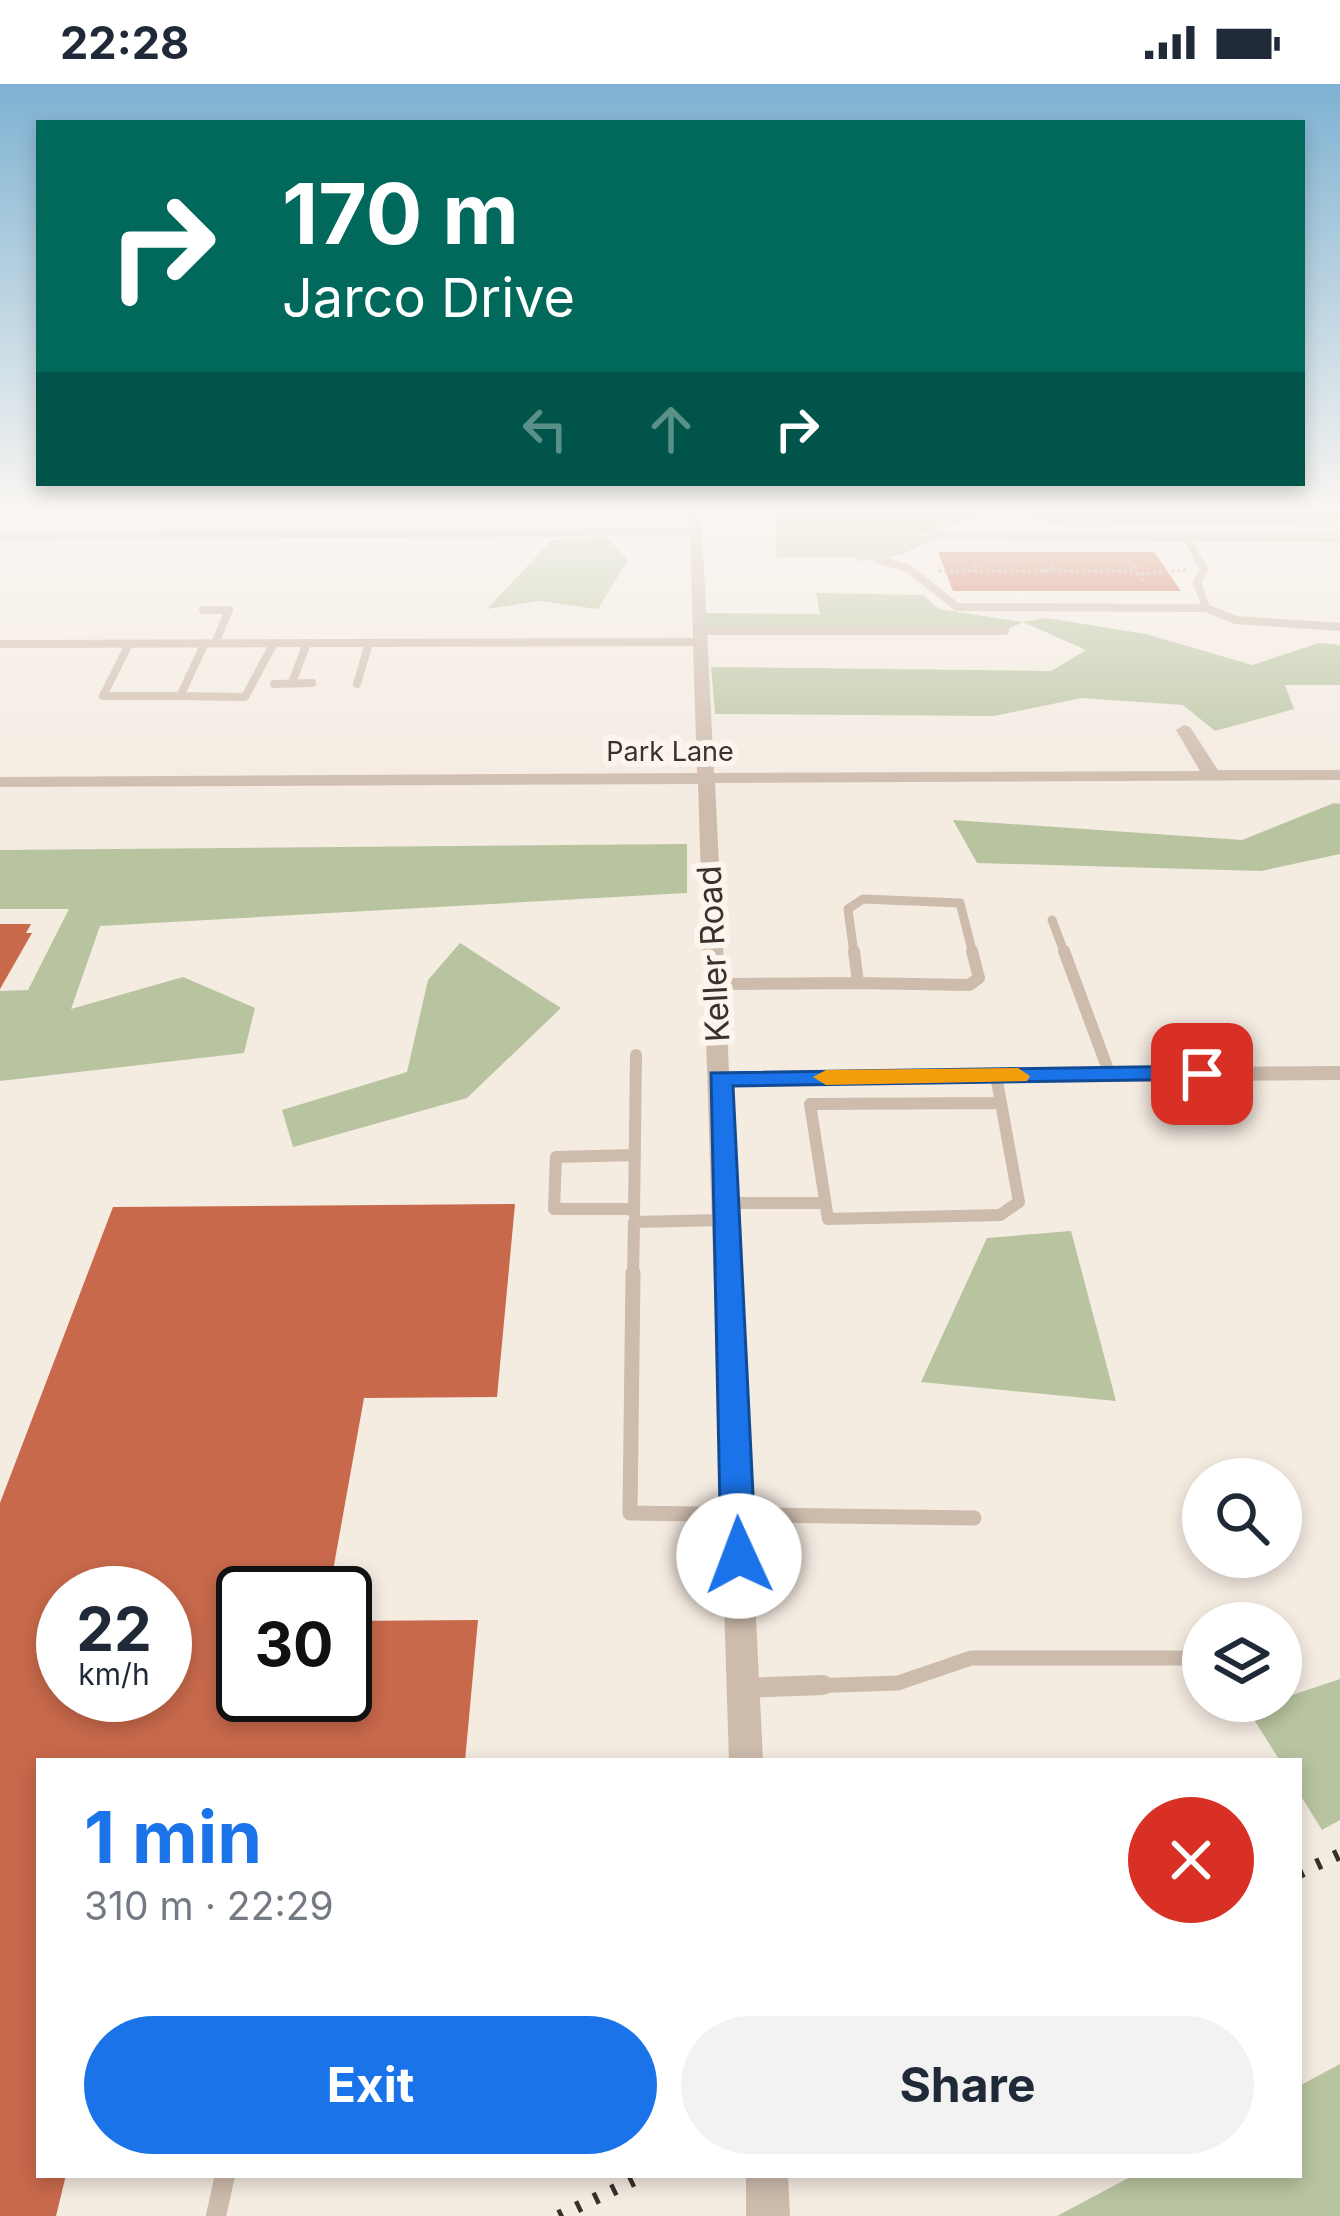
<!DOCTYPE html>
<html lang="en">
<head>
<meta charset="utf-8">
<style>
	body { margin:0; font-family:Inter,sans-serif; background:#f2f2f3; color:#1f2937; height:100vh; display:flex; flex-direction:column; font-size:45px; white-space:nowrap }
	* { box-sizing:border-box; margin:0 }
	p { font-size:39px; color:#747a83 }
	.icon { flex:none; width:66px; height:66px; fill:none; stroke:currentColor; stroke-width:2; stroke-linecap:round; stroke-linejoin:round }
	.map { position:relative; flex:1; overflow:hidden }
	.side { position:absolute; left:36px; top:1674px; width:1266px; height:420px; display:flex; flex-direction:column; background:#fff; border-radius:0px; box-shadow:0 6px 18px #0003 }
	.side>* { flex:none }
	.guide { position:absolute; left:36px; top:36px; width:1269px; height:366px; border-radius:0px; box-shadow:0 6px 18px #0003; background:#00695c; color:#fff; overflow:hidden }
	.fabs { position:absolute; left:1182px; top:1374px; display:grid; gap:24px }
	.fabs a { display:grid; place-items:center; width:120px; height:120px; border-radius:50%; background:#fff; box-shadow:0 6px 18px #0003; font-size:60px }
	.speed { position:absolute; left:36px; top:1482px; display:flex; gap:24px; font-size:60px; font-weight:700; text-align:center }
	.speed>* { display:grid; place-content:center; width:156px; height:156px; border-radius:50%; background:#fff; box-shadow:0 6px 18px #0003; line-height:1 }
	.speed small { font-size:30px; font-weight:400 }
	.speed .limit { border:6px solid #111; border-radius:18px; background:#fff; color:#111 }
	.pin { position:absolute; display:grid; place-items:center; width:102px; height:102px; color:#fff; margin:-51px; border-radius:24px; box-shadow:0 6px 18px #0006 }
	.me { position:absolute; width:132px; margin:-66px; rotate:358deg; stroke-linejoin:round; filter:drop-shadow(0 0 9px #0008) }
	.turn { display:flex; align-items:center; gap:42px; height:252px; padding:0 48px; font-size:54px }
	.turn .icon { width:156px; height:156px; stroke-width:2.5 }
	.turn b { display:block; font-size:84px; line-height:102px }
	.lanes { display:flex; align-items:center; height:114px; padding:0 48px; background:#0003; justify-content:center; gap:60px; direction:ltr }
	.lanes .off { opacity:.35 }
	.round { display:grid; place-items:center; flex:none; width:126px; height:126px; border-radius:63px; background:#f2f2f3 }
	.overview { display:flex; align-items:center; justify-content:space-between; height:204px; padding:0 48px }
	h1 { font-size:72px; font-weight:700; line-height:90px; color:#1a73e8 }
	.primary-button { display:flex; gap:24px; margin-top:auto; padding:24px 48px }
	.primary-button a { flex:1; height:138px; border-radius:72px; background:#1a73e8; color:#fff; font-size:48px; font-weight:700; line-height:138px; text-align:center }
	.primary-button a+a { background:#f2f2f3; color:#1f2937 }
	.status { display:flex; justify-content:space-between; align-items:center; height:84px; padding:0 60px; background:#fff; direction:ltr }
	.status svg { height:33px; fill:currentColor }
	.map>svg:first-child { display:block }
</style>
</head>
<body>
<div class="status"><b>22:28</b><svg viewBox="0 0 49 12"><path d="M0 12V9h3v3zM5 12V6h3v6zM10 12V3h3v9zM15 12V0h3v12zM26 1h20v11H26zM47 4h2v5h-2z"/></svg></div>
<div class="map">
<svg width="1340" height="2132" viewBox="0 0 1340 2132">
	<rect width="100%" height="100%" fill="#f4ebe1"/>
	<path fill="#b8c4a0" d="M775,422H1340V438L1067,442L998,428L920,450L922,458L860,473L776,474Z
		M607,453L628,476L598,525L539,517L487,525L552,456Z
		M816,509L923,511L939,525L1022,538L1046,534L1146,550L1252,581L1319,559L1340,561V601H1285L1294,625L1215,647L1183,621L1081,614L994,632L715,630L711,583L1051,587L1086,566L1023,538L1005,547H699L698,529L820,530Z
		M1334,719L1340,720V770L1261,787L977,779L953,736L1242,756Z
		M687,760V809L100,842L71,925L183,893L255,924L244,969L0,997V907L28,906L69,825H0V766Z
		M460,859L561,924L467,1014L293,1063L282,1026L407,988L428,896Z
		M1071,1147L1116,1317L921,1298L987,1154Z
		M1340,1595V1736L1322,1746L1299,1709V1677H1280L1248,1626Z
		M1340,1980V2132H1057L1134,2091H1299V2002Z"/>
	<path fill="#c8694b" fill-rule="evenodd" d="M938,468H1154L1181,507H953Z
		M0,840H31L26,849H32L0,905Z
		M515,1120L497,1313L364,1314L329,1509H243V1611H345V1537L478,1536L465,1677H39V2091H66L56,2132H0V1419L113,1123ZM63,1509H165V1611H63Z"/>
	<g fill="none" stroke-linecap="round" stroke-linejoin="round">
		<path stroke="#b9a596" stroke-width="3" stroke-dasharray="3 3" stroke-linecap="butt" d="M1130,477L1135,484L1128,487L1138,490
			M938,487H1128
			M969,487L975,484L973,477
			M1044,487L1054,483L1052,478
			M1143,497L1138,490L1186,486"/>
		<path stroke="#cdbbac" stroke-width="8" d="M1185,451L1204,485L1197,498L1206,524L1236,536L1340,543
			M860,473L899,467L936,451L1340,455
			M878,475L909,485L957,523L1206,524
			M203,526H229L215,559
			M699,547H1005
			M205,559L180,612L245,613L274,559
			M129,560L103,612H180
			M292,599L307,559
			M274,600L312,599
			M357,600L369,559"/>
		<path stroke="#cdbbac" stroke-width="9" d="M1052,836L1065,870
			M854,870L848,825L863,815L960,819L973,870"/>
		<path stroke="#cdbbac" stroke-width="12" d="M854,867L858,899
			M1064,867L1110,991
			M858,899L969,901L979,894L972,867
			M714,900L858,899
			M996,992L1001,1019
			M1001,1019L1019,1118L1000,1131L828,1135L810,1020Z
			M724,1119H825
			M634,1125H554L556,1073L635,1071
			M634,1130L636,971
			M633,1192L634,1138L723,1136"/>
		<path stroke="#cdbbac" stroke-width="15" d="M633,1189L630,1429L974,1434
			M744,1604L898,1599L971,1574H1203"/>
		<path stroke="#cdbbac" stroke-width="20" d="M744,1604L823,1601
			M216,2132L225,2091"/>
		<path fill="#cdbbac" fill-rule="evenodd" d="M689,422H701L714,689L1200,687L1176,646L1184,641L1190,643L1218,686H1340V696L715,699L729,987L1340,982V996L730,1001L763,1677H729L698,700L0,703V693L697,689L693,562L0,564V556L693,554L690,452L0,456V448L689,444Z
			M746,2091H788L790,2132H746Z"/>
		<path stroke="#3b302b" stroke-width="12" stroke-dasharray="4.5 15" stroke-linecap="butt" d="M1299,1789L1340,1770
			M559,2132L645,2091"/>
	</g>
	<linearGradient id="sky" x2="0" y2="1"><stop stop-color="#7eb2d2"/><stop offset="0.59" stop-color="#faf6f2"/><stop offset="1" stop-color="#faf6f2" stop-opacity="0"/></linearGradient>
	<rect width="1340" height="721" fill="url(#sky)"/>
	<path fill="#1a73e8" stroke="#114b97" stroke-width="3" d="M1202,982L1214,990L1211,995L733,1002L756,1472L751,1482H726L721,1472L711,989Z"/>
	<path fill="#f59e0b" d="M1018,984L1030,992L1027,997L826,1001L813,993L826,986Z"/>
	<g text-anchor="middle" stroke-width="12" stroke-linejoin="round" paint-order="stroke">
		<g font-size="27" fill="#3b302b" stroke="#fbf5ee">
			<text x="670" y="677">Park Lane</text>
		</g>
		<g font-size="33" fill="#3b302b" stroke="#fbf5ee">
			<text transform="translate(713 870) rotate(-93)" y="12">Keller Road</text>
		</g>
	</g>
</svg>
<div class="fabs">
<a><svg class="icon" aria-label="search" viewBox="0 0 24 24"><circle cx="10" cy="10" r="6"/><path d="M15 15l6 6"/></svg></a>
<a><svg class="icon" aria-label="layers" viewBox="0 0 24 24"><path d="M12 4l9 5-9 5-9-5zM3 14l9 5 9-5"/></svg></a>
</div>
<div class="speed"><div>22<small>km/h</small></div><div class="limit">30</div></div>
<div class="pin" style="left:1202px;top:990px;background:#d93025"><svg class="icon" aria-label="arrive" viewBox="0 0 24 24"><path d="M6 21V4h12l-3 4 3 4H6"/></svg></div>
<svg class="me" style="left:739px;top:1472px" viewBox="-20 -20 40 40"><circle r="19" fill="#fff"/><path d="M0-13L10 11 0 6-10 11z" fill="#1a73e8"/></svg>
<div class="guide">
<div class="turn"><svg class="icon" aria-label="right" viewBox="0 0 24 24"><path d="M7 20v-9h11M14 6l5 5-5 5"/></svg><div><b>170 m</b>Jarco Drive</div></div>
<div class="lanes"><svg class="icon off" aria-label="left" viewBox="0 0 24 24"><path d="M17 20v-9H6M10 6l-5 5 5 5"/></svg><svg class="icon off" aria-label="ahead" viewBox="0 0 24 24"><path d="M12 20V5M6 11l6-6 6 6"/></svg><svg class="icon" aria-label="right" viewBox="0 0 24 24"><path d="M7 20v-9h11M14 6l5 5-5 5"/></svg></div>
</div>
<section class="side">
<div class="overview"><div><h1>1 min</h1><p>310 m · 22:29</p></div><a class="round" style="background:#d93025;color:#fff"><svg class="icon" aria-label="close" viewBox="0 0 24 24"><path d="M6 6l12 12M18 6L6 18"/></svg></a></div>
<div class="primary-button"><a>Exit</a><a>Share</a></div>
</section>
</div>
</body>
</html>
